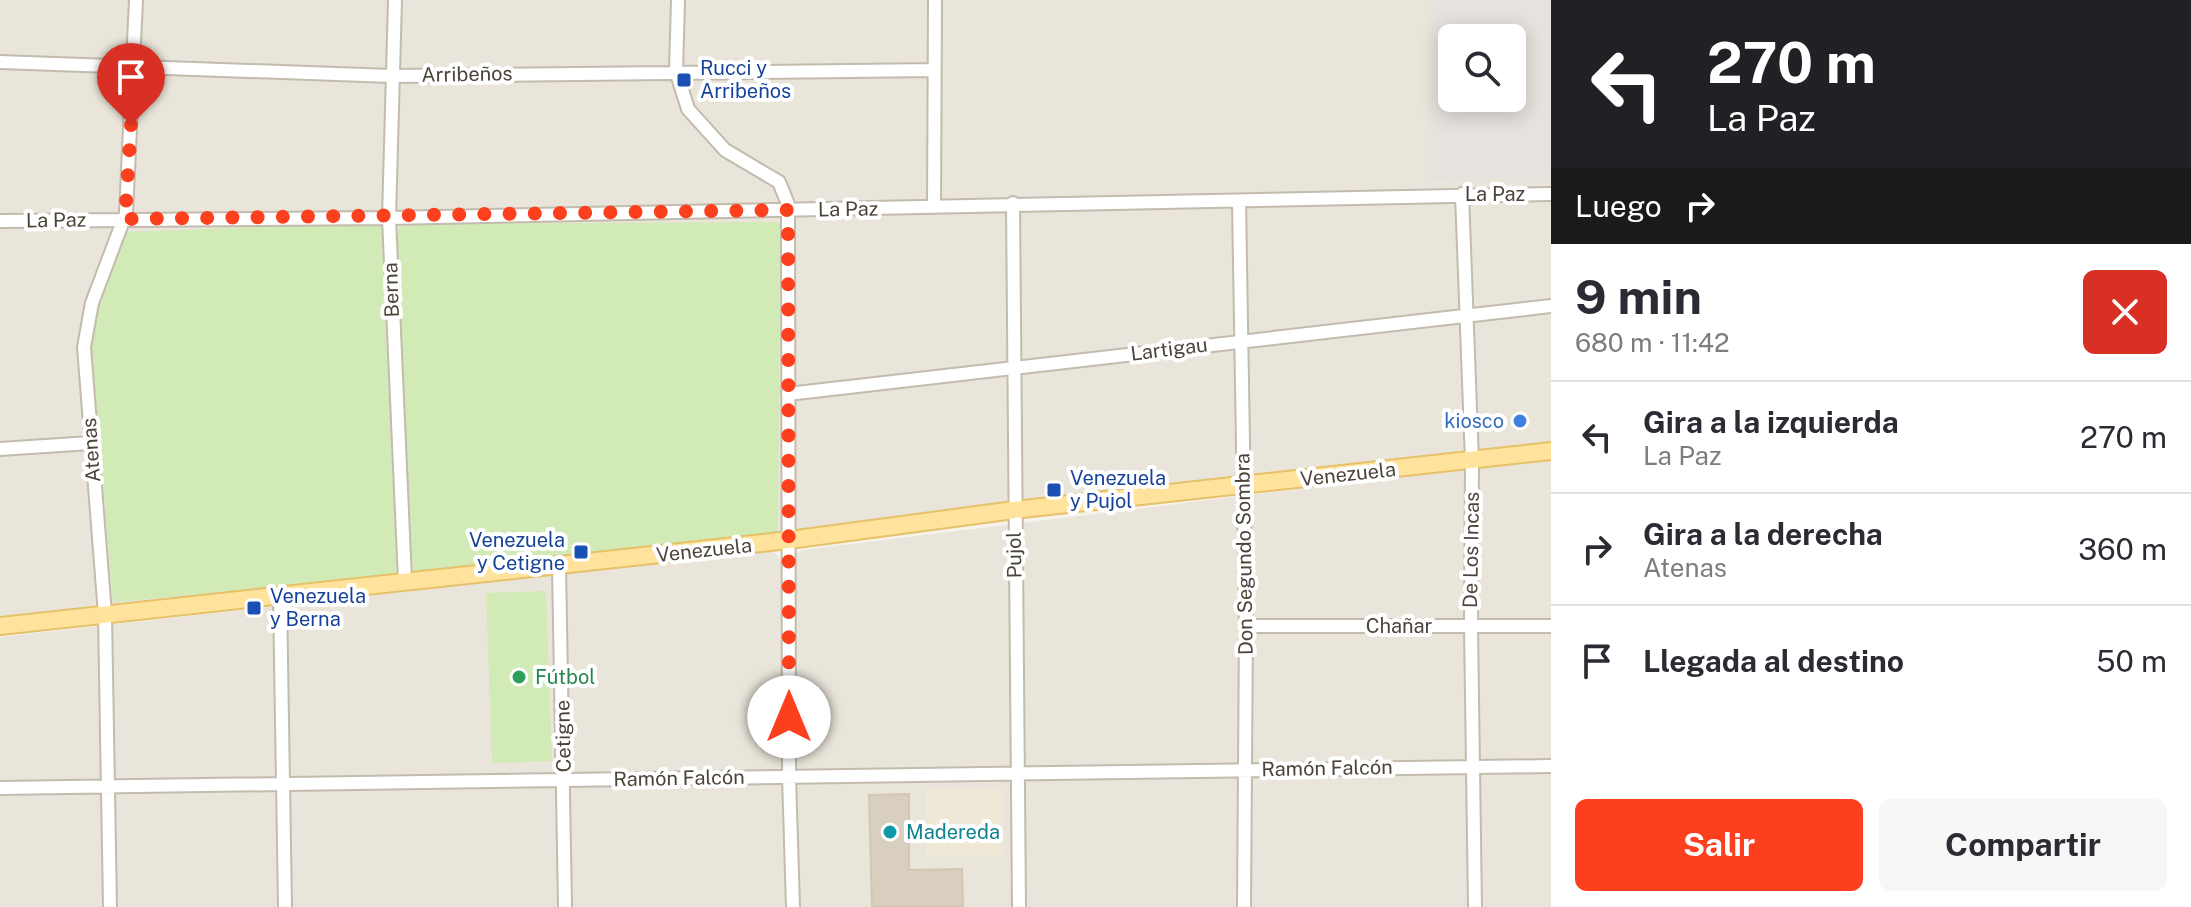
<!DOCTYPE html>
<html lang="es">
<head>
<meta charset="utf-8">
<style>
	body { margin:0; font-family:"Public Sans",sans-serif; background:#f7f7f7; color:#2b2b33; height:100vh; display:flex; flex-direction:column; font-size:30px; white-space:nowrap }
	* { box-sizing:border-box; margin:0 }
	p { font-size:26px; color:#7c7c81 }
	.icon { flex:none; width:44px; height:44px; fill:none; stroke:currentColor; stroke-width:2; stroke-linecap:round; stroke-linejoin:round }
	.map { position:relative; flex:1; overflow:hidden }
	.side { display:flex; flex-direction:column; background:#fff; width:640px }
	.side>* { flex:none }
	.hud { background:#202124; color:#fff; overflow:hidden }
	.tools { position:absolute; left:1438px; top:24px; display:grid; gap:16px }
	.tools a { display:grid; place-items:center; width:88px; height:88px; border-radius:12px; background:#fff; box-shadow:0 4px 20px #0003; font-size:40px }
	.pin { position:absolute; display:grid; place-items:center; width:68px; height:68px; color:#fff; margin:-82px -34px; border-radius:50% 50% 50% 0; rotate:-45deg; box-shadow:0 0 8px #0007 }
	.pin .icon { rotate:45deg }
	.me { position:absolute; width:88px; margin:-44px; rotate:0deg; stroke-linejoin:round; filter:drop-shadow(0 0 6px #0008) }
	.turn { display:flex; align-items:center; gap:28px; height:168px; padding:0 24px; font-size:36px }
	.turn .icon { width:104px; height:104px; stroke-width:2.5 }
	.turn b { display:block; font-size:56px; line-height:68px }
	.then { display:flex; align-items:center; height:76px; padding:0 24px; background:#0003; gap:16px; font-size:30px }
	.round { display:grid; place-items:center; flex:none; width:84px; height:84px; border-radius:12px; background:#f7f7f7 }
	.headline { display:flex; align-items:center; justify-content:space-between; height:136px; padding:0 24px }
	h1 { font-size:48px; font-weight:700; line-height:60px }
	.primary-button { display:flex; gap:16px; margin-top:auto; padding:16px 24px }
	.primary-button a { flex:1; height:92px; border-radius:12px; background:#fc3f1d; color:#fff; font-size:32px; font-weight:700; line-height:92px; text-align:center }
	.primary-button a+a { background:#f7f7f7; color:#2b2b33 }
	ul { padding:0; list-style:none }
	li { display:flex; align-items:center; gap:24px; height:112px; padding:0 24px; border-top:2px solid #e1e1e2 }
	li div { flex:1 }
	li b { display:block; font-size:30px }
	li em { font-style:normal }
	main { display:flex; flex:1; min-height:0 }
	.map>svg:first-child { display:block }
</style>
</head>
<body>
<main>
<div class="map">
<svg width="1551" height="907" viewBox="0 0 1551 907">
	<rect width="100%" height="100%" fill="#f6f3ec"/>
	<path fill="#eae5da" fill-rule="evenodd" d="M0,0H1551V444L805,534L0,619ZM1452,38H1512V98H1452Z
		M1551,458V907H796L791,562L795,554L803,550Z
		M771,551L777,555L781,562L785,907H0V637Z"/>
	<path fill="#e6e2dd" fill-rule="evenodd" d="M1431,0H1551V177L1425,179ZM1452,38H1512V98H1452Z"/>
	<path fill="#efe8d6" d="M926,789L1004,790L1003,857H926Z"/>
	<path fill="#d2eab5" d="M381,222L397,576L113,602L91,343L99,302L127,232Z
		M780,222L778,535L413,573L396,232L404,224Z
		M546,591L552,761L492,763L486,593Z"/>
	<path fill="#d8cfc1" stroke="#d3c7b4" stroke-width="2" d="M909,794V870L962,869L963,907H872L869,795Z"/>
	<g fill="none" stroke-linecap="round" stroke-linejoin="round">
		<defs>
			<path id="minor" d="M395,0L389,218L405,580
				M678,0L676,71L688,109L725,150L779,182L788,204L789,776L793,907
				M0,62L391,76L934,70
				M1462,194L1472,461L1471,626L1475,907
				M1239,201L1246,626L1244,907
				M1013,203L1019,907
				M934,207L935,0
				M0,221L389,218L1551,194
				M788,394L1551,306
				M0,449L90,443
				M559,566L565,907
				M280,596L285,907
				M1246,626H1551
				M0,788L1551,766
				M110,907L105,614L84,347L92,303L126,213L136,0"/>
			<path id="major" d="M0,626L789,540L1014,510L1551,451"/>
		</defs>
		<use href="#minor" stroke="#c2bbae" stroke-width="16"/>
		<use href="#major" stroke="#e6c16a" stroke-width="20"/>
		<use href="#minor" stroke="#fff" stroke-width="12"/>
		<use href="#major" stroke="#ffe39c" stroke-width="16"/>
	</g>
	<g fill="none" stroke-linecap="round" stroke-linejoin="round">
		<path stroke="#fc3f1d" stroke-width="14" stroke-dasharray="0 25.2" d="M131,125L125,219L788,210L789,717"/>
	</g>
	<g fill="#1a4fb4" stroke="#fff" stroke-width="3">
		<rect x="676" y="72" width="16" height="16" rx="4"/>
		<rect x="1046" y="482" width="16" height="16" rx="4"/>
		<rect x="573" y="544" width="16" height="16" rx="4"/>
		<rect x="246" y="600" width="16" height="16" rx="4"/>
	</g>
	<circle fill="#3f7fe0" stroke="#fff" stroke-width="3" cx="1520" cy="421" r="8"/>
	<circle fill="#2e9e5b" stroke="#fff" stroke-width="3" cx="519" cy="677" r="8"/>
	<circle fill="#0f9aa8" stroke="#fff" stroke-width="3" cx="890" cy="832" r="8"/>
	<g text-anchor="middle" stroke-width="8" stroke-linejoin="round" paint-order="stroke">
		<g font-size="20" fill="#164399" stroke="#fff" text-anchor="start">
			<text x="700" y="75">Rucci y<tspan x="700" dy="23">Arribeños</tspan></text>
			<text x="1070" y="485">Venezuela<tspan x="1070" dy="23">y Pujol</tspan></text>
			<text x="565" y="547" text-anchor="end">Venezuela<tspan x="565" dy="23">y Cetigne</tspan></text>
			<text x="270" y="603">Venezuela<tspan x="270" dy="23">y Berna</tspan></text>
		</g>
		<g font-size="20" fill="#4b4439" stroke="#fff">
			<text transform="translate(467 74) rotate(-1)" y="7">Arribeños</text>
			<text x="1495" y="201">La Paz</text>
			<text transform="translate(848 209) rotate(-1)" y="7">La Paz</text>
			<text transform="translate(56 220) rotate(-1)" y="7">La Paz</text>
			<text transform="translate(391 290) rotate(-92)" y="7">Berna</text>
			<text transform="translate(1169 349) rotate(-7)" y="7">Lartigau</text>
			<text transform="translate(91 450) rotate(-94)" y="7">Atenas</text>
			<text transform="translate(1348 474) rotate(-6)" y="7">Venezuela</text>
			<text transform="translate(704 550) rotate(-6)" y="7">Venezuela</text>
			<text transform="translate(1471 550) rotate(-89)" y="7">De Los Incas</text>
			<text transform="translate(1244 554) rotate(-91)" y="7">Don Segundo Sombra</text>
			<text transform="translate(1014 555) rotate(-91)" y="7">Pujol</text>
			<text x="1399" y="633">Chañar</text>
			<text transform="translate(563 736) rotate(-91)" y="7">Cetigne</text>
			<text transform="translate(1327 768) rotate(-1)" y="7">Ramón Falcón</text>
			<text transform="translate(679 778) rotate(-1)" y="7">Ramón Falcón</text>
		</g>
		<g font-size="20" fill="#366cbe" stroke="#fff" text-anchor="end">
			<text x="1504" y="428">kiosco</text>
		</g>
		<g font-size="20" fill="#27864d" stroke="#fff" text-anchor="start">
			<text x="535" y="684">Fútbol</text>
		</g>
		<g font-size="20" fill="#0d838f" stroke="#fff" text-anchor="start">
			<text x="906" y="839">Madereda</text>
		</g>
	</g>
</svg>
<div class="tools">
<a><svg class="icon" aria-label="search" viewBox="0 0 24 24"><circle cx="10" cy="10" r="6"/><path d="M15 15l6 6"/></svg></a>
</div>
<div class="pin" style="left:131px;top:125px;background:#d93025"><svg class="icon" aria-label="arrive" viewBox="0 0 24 24"><path d="M6 21V4h12l-3 4 3 4H6"/></svg></div>
<svg class="me" style="left:789px;top:717px" viewBox="-20 -20 40 40"><circle r="19" fill="#fff"/><path d="M0-13L10 11 0 6-10 11z" fill="#fc3f1d"/></svg>
</div>
<section class="side">
<div class="hud">
<div class="turn"><svg class="icon" aria-label="left" viewBox="0 0 24 24"><path d="M17 20v-9H6M10 6l-5 5 5 5"/></svg><div><b>270 m</b>La Paz</div></div>
<div class="then">Luego<svg class="icon" aria-label="right" viewBox="0 0 24 24"><path d="M7 20v-9h11M14 6l5 5-5 5"/></svg></div>
</div>
<div class="headline"><div><h1>9 min</h1><p>680 m · 11:42</p></div><a class="round" style="background:#d93025;color:#fff"><svg class="icon" aria-label="close" viewBox="0 0 24 24"><path d="M6 6l12 12M18 6L6 18"/></svg></a></div>
<ul>
<li><svg class="icon" aria-label="left" viewBox="0 0 24 24"><path d="M17 20v-9H6M10 6l-5 5 5 5"/></svg><div><b>Gira a la izquierda</b><p>La Paz</p></div><em>270 m</em></li>
<li><svg class="icon" aria-label="right" viewBox="0 0 24 24"><path d="M7 20v-9h11M14 6l5 5-5 5"/></svg><div><b>Gira a la derecha</b><p>Atenas</p></div><em>360 m</em></li>
<li><svg class="icon" aria-label="arrive" viewBox="0 0 24 24"><path d="M6 21V4h12l-3 4 3 4H6"/></svg><div><b>Llegada al destino</b></div><em>50 m</em></li>
</ul>
<div class="primary-button"><a>Salir</a><a>Compartir</a></div>
</section>
</main>
</body>
</html>
